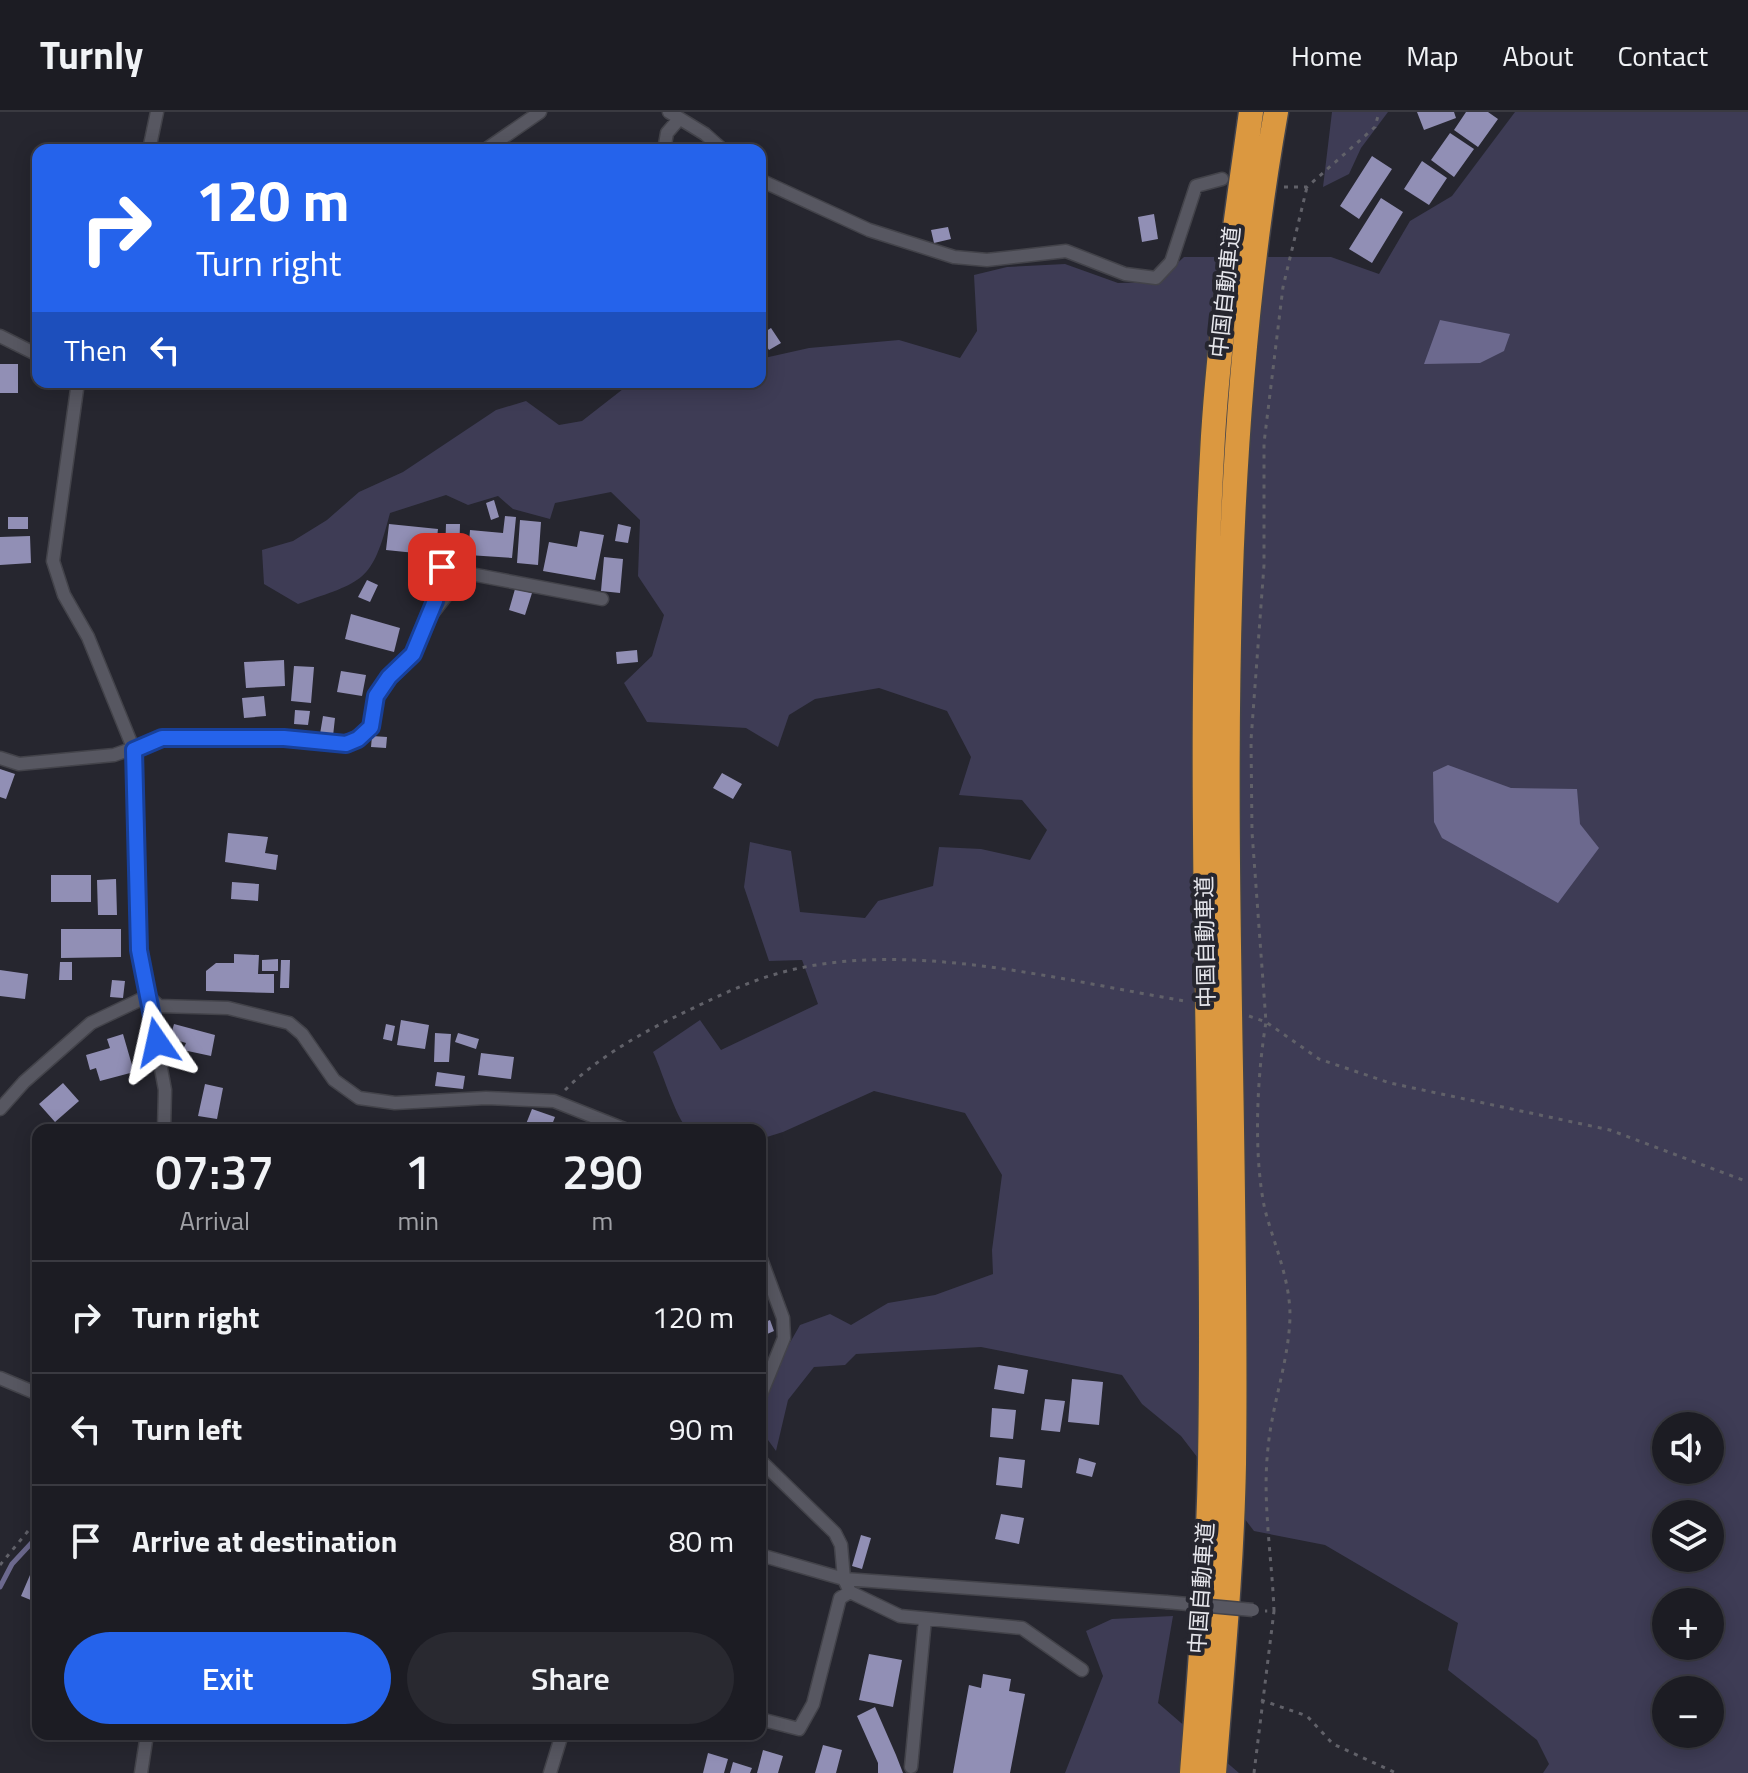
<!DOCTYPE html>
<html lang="en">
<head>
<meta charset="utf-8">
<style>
	body { margin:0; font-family:"Titillium Web","Noto Sans JP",sans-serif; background:#292930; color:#f1f3f6; height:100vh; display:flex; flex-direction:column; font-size:30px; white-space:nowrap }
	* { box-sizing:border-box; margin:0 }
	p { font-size:26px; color:#a0a1a6 }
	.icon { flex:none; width:44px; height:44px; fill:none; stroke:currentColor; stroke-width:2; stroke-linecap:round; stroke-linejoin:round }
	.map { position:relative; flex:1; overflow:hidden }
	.side { position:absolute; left:32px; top:1012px; width:734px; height:616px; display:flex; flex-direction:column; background:#1c1c23; border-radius:16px; box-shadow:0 4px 20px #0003,0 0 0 2px #3a3a41 }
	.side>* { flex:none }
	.guide { position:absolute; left:32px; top:32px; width:734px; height:244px; border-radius:16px; box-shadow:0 4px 20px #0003,0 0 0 2px #3a3a41; background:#2563eb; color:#fff; overflow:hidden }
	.tools { position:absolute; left:1652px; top:1300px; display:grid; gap:16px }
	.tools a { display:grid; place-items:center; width:72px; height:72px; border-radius:50%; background:#1c1c23; box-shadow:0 4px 20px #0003,0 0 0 2px #3a3a41; font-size:40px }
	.pin { position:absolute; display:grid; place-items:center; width:68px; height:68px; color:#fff; margin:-34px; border-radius:16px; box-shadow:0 4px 12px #0006 }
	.me { position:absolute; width:88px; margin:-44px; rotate:349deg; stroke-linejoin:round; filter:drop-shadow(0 0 6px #0008) }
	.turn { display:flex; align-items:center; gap:28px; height:168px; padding:0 32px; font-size:36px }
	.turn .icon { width:104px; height:104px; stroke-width:2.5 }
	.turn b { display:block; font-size:56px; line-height:68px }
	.then { display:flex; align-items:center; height:76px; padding:0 32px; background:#0003; gap:16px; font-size:30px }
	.eta { display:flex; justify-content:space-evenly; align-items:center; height:136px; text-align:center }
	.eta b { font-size:48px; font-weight:600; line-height:56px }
	.primary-button { display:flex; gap:16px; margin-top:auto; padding:16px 32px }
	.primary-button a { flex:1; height:92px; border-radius:48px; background:#2563eb; color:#fff; font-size:32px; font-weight:600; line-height:92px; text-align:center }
	.primary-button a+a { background:#292930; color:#f1f3f6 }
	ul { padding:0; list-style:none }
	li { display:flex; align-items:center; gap:24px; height:112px; padding:0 32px; border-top:2px solid #3a3a41 }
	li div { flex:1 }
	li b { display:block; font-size:30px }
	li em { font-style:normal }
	header { display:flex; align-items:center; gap:48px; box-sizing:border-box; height:112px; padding:0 40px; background:#1c1c23; border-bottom:2px solid #3a3a41 }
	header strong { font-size:38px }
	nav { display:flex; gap:44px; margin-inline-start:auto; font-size:28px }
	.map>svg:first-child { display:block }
</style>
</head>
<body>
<header>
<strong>Turnly</strong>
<nav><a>Home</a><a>Map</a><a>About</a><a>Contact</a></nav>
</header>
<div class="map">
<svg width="1748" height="1661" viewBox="0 0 1748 1661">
	<rect width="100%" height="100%" fill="#26262f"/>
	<path fill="#3e3c55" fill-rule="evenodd" d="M1332,0H1388L1361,36L1349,62L1323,75Z
		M1515,0H1748V1661H1543L1549,1652L1537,1628L1448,1558L1458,1511L1325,1433L1254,1419L1181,1324L1142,1292L1122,1263L981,1235L856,1242L845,1253L814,1255L788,1288L776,1339L760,1317L763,1278L800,1213L830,1202L851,1213L888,1191L935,1183L993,1162L992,1138L1002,1063L965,1001L874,979L783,1020L760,1027V1018C742,1018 706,1023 690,1018C678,1014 661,955 653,940L700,908L721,938L818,892L802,848L769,849L744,775L750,730L791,739L800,800L865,806L878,789L933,774L939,735L981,737L1030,748L1047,718L1022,688L959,683L971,645L947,599L879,576L815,587L789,603L778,635L746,616L647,610L624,571L652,544L664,503L638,464L640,408L611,380L555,391L550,407L513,397L498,384L468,393L446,383L390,401C372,471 364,469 298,492L264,472L262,438L293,429L327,408L359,380L403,360L496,298L526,289L559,313L582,309L632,270L726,274L730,270H760V247L809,236L899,228L960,246L977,219L974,163L1007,155L1065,152L1118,171L1157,170L1184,145H1331L1379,162L1410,109L1452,84ZM1666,1314H1710V1358H1666ZM1666,1402H1710V1446H1666ZM1666,1490H1710V1534H1666ZM1666,1578H1710V1622H1666Z
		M1173,1504L1158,1591L1239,1661H1065L1103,1564L1086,1519L1112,1507Z"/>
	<path fill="#6c698e" d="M1440,208L1510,222L1504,239L1480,251L1424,252Z
		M1448,653L1511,676L1577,677L1580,712L1599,736L1558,791L1442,726L1434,710L1433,660Z"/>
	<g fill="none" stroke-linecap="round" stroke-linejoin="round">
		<path stroke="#6c698e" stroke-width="5" d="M0,1475L12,1452L38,1424"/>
	</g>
	<path fill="#918fb5" d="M1417,0H1454L1456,6L1424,18Z
		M1466,0H1488L1498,7L1478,35L1454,18Z
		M1450,21L1474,37L1454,65L1431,48Z
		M1372,44L1392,57L1359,107L1340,94Z
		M1422,49L1447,66L1429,93L1404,77Z
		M1381,86L1403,100L1372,151L1349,137Z
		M1154,102L1158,127L1142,130L1138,105Z
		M948,115L951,127L934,131L931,118Z
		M771,216L781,231L769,238L760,223Z
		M0,252H18V281H0Z
		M494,388L499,405L491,408L486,391Z
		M505,404L516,405L512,446L468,443L470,418L503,421Z
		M8,405H28V417H8Z
		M520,408L541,410L538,453L517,451Z
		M389,412L438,417L435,443L386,438Z
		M446,412H460L459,443H445Z
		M618,412L631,415L628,431L615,429Z
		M580,419L604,423L595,468L543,459L549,430L577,435Z
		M30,424L31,451L0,453V425Z
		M604,445L623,447L620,481L601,479Z
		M367,468L378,473L370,490L358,485Z
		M515,477L532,481L525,503L509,498Z
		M351,502L400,516L394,540L345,527Z
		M637,538L638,550L617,552L616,540Z
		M284,548L285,574L246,576L244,550Z
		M294,554L314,555L311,591L291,589Z
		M341,559L366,563L362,584L337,580Z
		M264,584L266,604L244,606L242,586Z
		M295,598L310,599L308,613L294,612Z
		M323,604L335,606L333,624L320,622Z
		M372,624L387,625L386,636L371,635Z
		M0,657L15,662L6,687L0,685Z
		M722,661L742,672L733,687L713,676Z
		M228,721L268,725L265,741L278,743L276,758L225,750Z
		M51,763H91V790H51Z
		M116,767L117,803H98L97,768Z
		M232,770L259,772L258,789L231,787Z
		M61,817H121V845L61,846Z
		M234,842L259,843L258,862H274V881L206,879V859L216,851H234Z
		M278,847V859H262V848Z
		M281,848H290L289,876H280Z
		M60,850H72V868H59Z
		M0,858L28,862L25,887L0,884Z
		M112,868L125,869L123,886L110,885Z
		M401,908L429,913L425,937L397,933Z
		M174,912L215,923L211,944L183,938L186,931L170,926Z
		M386,912L395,914L392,929L383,927Z
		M435,921L451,922L449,950H434Z
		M458,921L479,927L476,937L455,930Z
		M123,922L134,960L100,969L96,956L90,958L86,943L110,936L107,927Z
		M481,941L514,945L511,967L478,963Z
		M437,960L465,964L463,977L435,974Z
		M63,971L79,989L55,1010L39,992Z
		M205,972L223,976L217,1007L198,1004Z
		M532,997L555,1005L550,1018L526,1012Z
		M770,1208L774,1219L760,1225V1212Z
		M998,1253L1028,1258L1024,1282L994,1277Z
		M1072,1267L1103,1270L1099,1313L1068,1310Z
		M1045,1287L1065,1289L1060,1320L1041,1318Z
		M992,1296L1016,1298L1013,1327L990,1325Z
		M999,1345L1025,1348L1022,1376L996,1373Z
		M1079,1346L1096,1351L1092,1365L1076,1361Z
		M1001,1402L1024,1406L1019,1432L995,1427Z
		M861,1423L871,1426L862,1457L852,1454Z
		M30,1463L38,1466V1491L21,1484Z
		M869,1542L902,1548L893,1595L859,1588Z
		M983,1562L1011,1567L1009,1579L1025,1582L1010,1661H953L969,1573L981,1576Z
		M875,1595L896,1643L903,1661H878V1651L857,1604Z
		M823,1633L842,1638L836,1661H815Z
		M763,1638L783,1644L778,1661H757Z
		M708,1641L728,1647L724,1661H703Z
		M733,1650L752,1656L750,1661H730Z"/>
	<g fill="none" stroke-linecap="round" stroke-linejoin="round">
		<defs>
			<path id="service" d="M433,494L442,455"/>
			<path id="minor" d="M669,0L705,22L723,38
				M149,38L157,0
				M485,38L540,0
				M664,38L667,21L679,7
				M760,68L869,118L954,145L987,148L1066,139L1125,162L1156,166L1171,150L1196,74L1222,67
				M0,224L38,243
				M78,270L53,449L64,483L88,525L134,638L139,838L165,978L164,1018
				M0,646L19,652L114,643L162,626H284L346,632L371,615L376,584L389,565L413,542L427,508L462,464L471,462L602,487
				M148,884L159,894L228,896L289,911L302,922L334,968L359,986L395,991L486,986L554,989L627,1018
				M0,997L24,970L91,911L148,884
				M760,1144L783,1206L784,1226L760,1285
				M0,1266L38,1282
				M760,1348L835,1421L841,1433L844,1467L850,1480L900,1504L1022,1516L1082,1558
				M760,1443L844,1467L1166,1490
				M760,1607L799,1617L813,1592L840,1486L850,1480
				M911,1655L925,1507
				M141,1661L147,1622
				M550,1661L562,1622"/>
			<path id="motorway" d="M1192,1661C1200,1558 1208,1455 1210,1352C1216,1009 1193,666 1213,324C1220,215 1236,107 1251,0
				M1214,1661C1222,1558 1232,1455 1234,1352C1240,902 1197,446 1276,0"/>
		</defs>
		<use href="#service" stroke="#43434a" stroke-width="9"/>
		<use href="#minor" stroke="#43434a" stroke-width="15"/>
		<use href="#motorway" stroke="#43434a" stroke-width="27"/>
		<path stroke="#616169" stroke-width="3" stroke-dasharray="4 6" stroke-linecap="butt" d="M1284,75H1307L1375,15L1379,0
			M1249,904L1266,910L1319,947L1390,971L1610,1018L1748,1070
			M565,978C597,946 641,921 681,902C712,887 744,871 776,862C902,825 1058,868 1185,889
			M0,1453L38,1407
			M1274,1499C1272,1446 1262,1389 1268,1336C1272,1292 1289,1249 1290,1204C1290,1167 1274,1132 1265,1098C1253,1043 1257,964 1266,910L1252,720L1251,628L1264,453V331L1283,175L1307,75
			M1261,1588L1307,1604L1333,1632L1396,1661
			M1254,1661L1274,1499H1265"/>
		<use href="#service" stroke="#575761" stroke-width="6"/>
		<use href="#minor" stroke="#575761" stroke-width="12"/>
		<use href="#motorway" stroke="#db9840" stroke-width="24"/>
		<defs>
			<path id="minor-bridge" d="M1166,1490L1253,1498"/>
		</defs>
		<use href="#minor-bridge" stroke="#43434a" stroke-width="15" stroke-linecap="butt"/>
		<use href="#minor-bridge" stroke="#575761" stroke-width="12"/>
	</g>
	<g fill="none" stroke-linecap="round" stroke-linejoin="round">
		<defs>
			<path id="route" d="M157,930L139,838L134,638L162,626H284L346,632L358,627L371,615L376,584L389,565L413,542L435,489L442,455"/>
		</defs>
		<use href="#route" stroke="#184099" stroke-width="20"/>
		<use href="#route" stroke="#2563eb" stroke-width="14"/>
	</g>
	<g text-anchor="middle" stroke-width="8" stroke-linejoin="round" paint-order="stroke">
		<g font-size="22" fill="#e6e6ec" stroke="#26262f">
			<text transform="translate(1225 180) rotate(-84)" y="8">中国自動車道</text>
			<text transform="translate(1205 830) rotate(-91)" y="8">中国自動車道</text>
			<text transform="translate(1201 1476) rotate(-86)" y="8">中国自動車道</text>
		</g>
	</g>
</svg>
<div class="tools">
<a><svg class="icon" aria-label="sound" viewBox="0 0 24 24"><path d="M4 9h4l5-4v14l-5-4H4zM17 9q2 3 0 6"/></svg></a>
<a><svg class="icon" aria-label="layers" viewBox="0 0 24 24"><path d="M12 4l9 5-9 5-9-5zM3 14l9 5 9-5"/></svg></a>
<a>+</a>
<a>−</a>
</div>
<div class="pin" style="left:442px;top:455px;background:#d93025"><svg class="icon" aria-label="arrive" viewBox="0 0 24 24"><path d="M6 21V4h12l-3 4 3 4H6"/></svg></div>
<svg class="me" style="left:157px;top:930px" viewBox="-20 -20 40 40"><path d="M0-17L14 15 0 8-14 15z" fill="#2563eb" stroke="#fff" stroke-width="4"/></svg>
<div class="guide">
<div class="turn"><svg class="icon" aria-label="right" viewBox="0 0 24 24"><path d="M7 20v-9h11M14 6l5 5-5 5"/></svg><div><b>120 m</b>Turn right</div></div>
<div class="then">Then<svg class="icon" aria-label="left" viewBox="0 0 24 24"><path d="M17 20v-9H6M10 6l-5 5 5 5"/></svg></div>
</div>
<section class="side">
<div class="eta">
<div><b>07:37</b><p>Arrival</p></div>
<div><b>1</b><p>min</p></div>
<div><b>290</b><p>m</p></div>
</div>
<ul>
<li><svg class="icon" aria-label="right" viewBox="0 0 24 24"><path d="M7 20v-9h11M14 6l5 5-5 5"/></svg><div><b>Turn right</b></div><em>120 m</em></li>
<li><svg class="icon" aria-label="left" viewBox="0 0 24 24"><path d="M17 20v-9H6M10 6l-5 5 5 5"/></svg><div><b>Turn left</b></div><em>90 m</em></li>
<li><svg class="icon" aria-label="arrive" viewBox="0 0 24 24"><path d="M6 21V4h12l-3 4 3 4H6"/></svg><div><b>Arrive at destination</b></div><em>80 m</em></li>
</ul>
<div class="primary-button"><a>Exit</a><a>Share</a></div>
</section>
</div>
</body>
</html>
